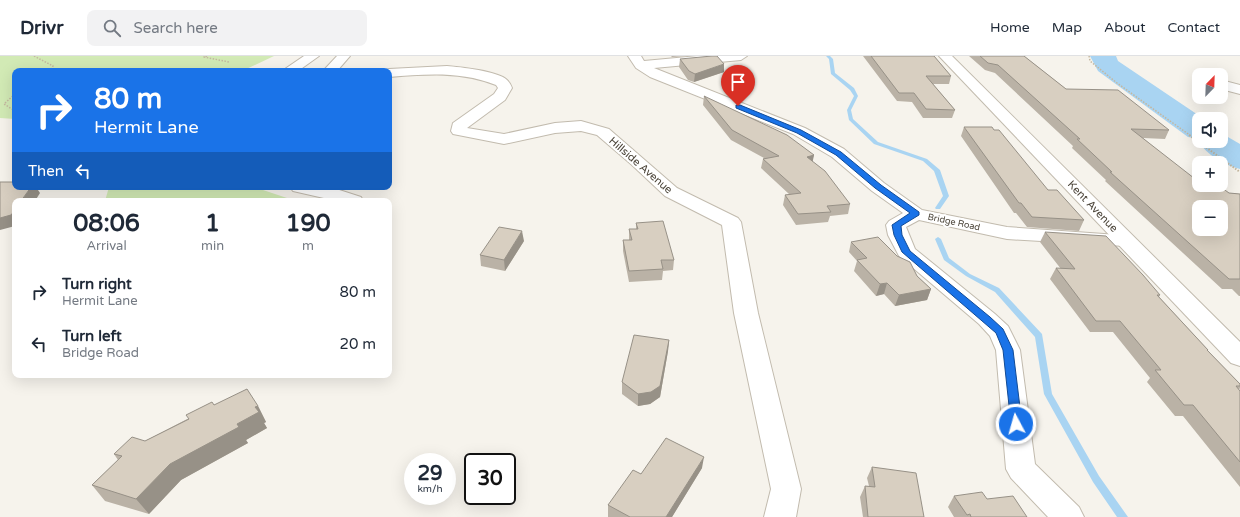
<!DOCTYPE html>
<html lang="en">
<head>
<meta charset="utf-8">
<style>
	body { margin:0; font-family:"Varela Round",sans-serif; background:#f2f2f3; color:#1f2937; height:100vh; display:flex; flex-direction:column; font-size:15px; white-space:nowrap }
	* { box-sizing:border-box; margin:0 }
	p { font-size:13px; color:#747a83 }
	.icon { flex:none; width:22px; height:22px; fill:none; stroke:currentColor; stroke-width:2; stroke-linecap:round; stroke-linejoin:round }
	.map { position:relative; flex:1; overflow:hidden }
	.drawer { position:absolute; left:12px; top:142px; width:380px; height:180px; display:flex; flex-direction:column; background:#fff; border-radius:8px; box-shadow:0 4px 16px #0002 }
	.drawer>* { flex:none }
	.guide { position:absolute; left:12px; top:12px; width:380px; height:122px; border-radius:8px; box-shadow:0 4px 16px #0002; background:#1a73e8; color:#fff; overflow:hidden }
	.needle { width:26px; rotate:23deg }
	.tools { position:absolute; left:1192px; top:12px; display:grid; gap:8px }
	.tools a { display:grid; place-items:center; width:36px; height:36px; border-radius:8px; background:#fff; box-shadow:0 4px 16px #0002; font-size:20px }
	.speed { position:absolute; left:404px; top:397px; display:flex; gap:8px; font-size:20px; font-weight:700; text-align:center }
	.speed>* { display:grid; place-content:center; width:52px; height:52px; border-radius:50%; background:#fff; box-shadow:0 4px 16px #0002; line-height:1 }
	.speed small { font-size:10px; font-weight:400 }
	.speed .limit { border:2px solid #111; border-radius:6px; background:#fff; color:#111 }
	.pin { position:absolute; display:grid; place-items:center; width:34px; height:34px; color:#fff; margin:-41px -17px; border-radius:50% 50% 50% 0; rotate:-45deg; box-shadow:0 0 4px #0007 }
	.pin .icon { rotate:45deg }
	.me { position:absolute; width:44px; margin:-22px; rotate:354deg; stroke-linejoin:round; filter:drop-shadow(0 0 3px #0008) }
	.turn { display:flex; align-items:center; gap:14px; height:84px; padding:0 16px; font-size:18px }
	.turn .icon { width:52px; height:52px; stroke-width:2.5 }
	.turn b { display:block; font-size:28px; line-height:34px }
	.then { display:flex; align-items:center; height:38px; padding:0 16px; background:#0003; gap:8px; font-size:15px }
	.eta { display:flex; justify-content:space-evenly; align-items:center; height:68px; text-align:center }
	.eta b { font-size:24px; font-weight:700; line-height:28px }
	ul { padding:0; list-style:none }
	li { display:flex; align-items:center; gap:12px; height:52px; padding:0 16px }
	li div { flex:1 }
	li b { display:block; font-size:15px }
	li em { font-style:normal }
	header { display:flex; align-items:center; gap:24px; box-sizing:border-box; height:56px; padding:0 20px; background:#fff; border-bottom:1px solid #e0e1e3 }
	header strong { font-size:19px }
	nav { display:flex; gap:22px; margin-inline-start:auto; font-size:14px }
	.search { width:280px; height:36px; background:#f2f2f3; display:flex; align-items:center; gap:10px; box-sizing:border-box; padding:0 14px; border-radius:8px; color:#747a83; font-size:15px }
	.map>svg:first-child { display:block }
</style>
</head>
<body>
<header>
<strong>Drivr</strong>
<div class="search"><svg class="icon" aria-label="search" viewBox="0 0 24 24"><circle cx="10" cy="10" r="6"/><path d="M15 15l6 6"/></svg>Search here</div>
<nav><a>Home</a><a>Map</a><a>About</a><a>Contact</a></nav>
</header>
<div class="map">
<svg width="1240" height="461" viewBox="0 0 1240 461">
	<rect width="100%" height="100%" fill="#f6f3ec"/>
	<path fill="#d2eab5" d="M0,0H274L242,15H15V63L0,62Z
		M109,131H265L263,134L296,145H105Z"/>
	<g fill="none" stroke-linecap="round" stroke-linejoin="round">
		<path fill="#a9d4f2" fill-rule="evenodd" d="M826,0H830L833,3L835,17L854,32L858,40L851,54L853,63L878,86L927,103L940,114L949,140L940,153H936L935,152L943,140L934,115L923,105L874,88L849,64L847,54L854,40L850,34L831,18L829,3Z
			M938,181L941,183L949,202L970,218L999,232L1042,278L1052,338L1099,420L1128,461H1117L1093,426L1044,338L1035,281L995,236L966,220L944,204L935,183Z"/>
		<path fill="#a9d4f2" fill-rule="evenodd" d="M1090,0H1116L1118,5L1204,63H1199V85H1221V77L1240,88V113C1224,109 1207,99 1198,85L1199,83L1188,81L1098,15Z"/>
		<defs>
			<path id="minor" d="M304,0H319L298,15H282Z
				M337,0H350L337,15H323Z
				M628,0H641L644,5L698,0H747L741,4L654,12L805,72L844,93L884,127L922,154L1007,171L1132,180L1135,184L1132,188L1125,190L1007,183L919,164L906,171L915,193L995,258L1008,270L1020,294L1035,408L1079,451L1084,461H1048L1011,422L1006,413L996,294L990,280L979,268L899,200L888,179L886,169L889,165L903,157L872,135L832,101L793,78L650,21L636,12Z
				M447,10C460,11 498,15 507,24C509,26 511,29 512,32L505,44L467,72L504,78L555,67L581,65L609,73L677,132L738,162L741,166L758,257L801,433L796,461H764L771,433L734,257L722,169L665,140L632,109L597,79L581,75L555,77L504,88L453,78L451,75L453,67L494,38L498,32L496,29C461,15 426,18 389,21V15H384L389,13Z
				M1221,24L1240,29V38L1221,33Z
				M290,131H330L361,141L363,145H337L293,135Z"/>
			<path id="tertiary" d="M939,0H952L1240,286V310L1231,307Z"/>
		</defs>
		<use href="#minor" stroke="#c2bbae" stroke-width="2"/>
		<use href="#tertiary" stroke="#c2bbae" stroke-width="2"/>
		<path stroke="#c4b79f" stroke-width="1.5" stroke-dasharray="1.5 1.5" stroke-linecap="butt" d="M34,0L53,10L50,15
			M207,0L204,1L229,6
			M1089,0L1090,5L1117,27L1191,80
			M15,38L4,48L15,55"/>
		<path stroke="#c4b79f" stroke-width="2" stroke-dasharray="1.5 1.5" stroke-linecap="butt" d="M1189,79L1240,116"/>
		<use href="#minor" fill="#fff" fill-rule="evenodd"/>
		<use href="#tertiary" fill="#fff" fill-rule="evenodd"/>
	</g>
	<path fill="#bab2a6" d="M671,0H685L672,1Z
		M863,0H934L951,20L949,28H933L955,54L952,62H923L912,46L897,45Z
		M969,0H1024L1066,33L1169,74L1165,83L1143,82L1199,129L1229,137L1240,138V240H1239L1232,233H1222L1105,125L1106,124L1072,92L1073,90L995,17L985,14Z
		M680,3L724,16L694,26L688,24L679,11Z
		M704,40L814,99L812,105L850,148L848,158L830,160L828,166L796,169L783,149L785,139L789,138L761,112L763,103L764,102L731,84L703,49Z
		M964,71L1048,134L1084,164L1079,175L1027,171L1016,157H1014L961,80Z
		M636,167L674,204L673,214L663,215L662,224L629,226L623,195V184H629V173H636Z
		M1045,176L1160,239L1159,241L1208,294V295L1240,328V332L1239,334L1240,335V431L1183,360H1175L1147,326L1150,322L1113,276H1090L1050,223L1056,212L1061,213L1040,186Z
		M524,185L505,215L481,210L480,199Z
		M851,186L917,220L931,233L927,244L895,250L884,238L876,240L854,215L857,205L849,196Z
		M669,284L668,295L660,341L650,348L638,350L622,338V326Z
		M214,349L258,350L266,366L264,367L267,372L246,384L248,387L181,424L149,458L105,445L92,429L118,404L114,398L145,385Z
		M872,411L924,461H863L860,441L865,430H869L867,422Z
		M702,412L672,461H608V449L641,418Z
		M954,440L987,443L1027,461H954L948,451Z"/>
	<path fill="#979187" d="M724,8V16L694,26L695,18Z
		M814,99L812,109L807,101Z
		M31,131H36L40,137L35,145H21Z
		M15,154V170L0,174V162Z
		M522,175L524,185L505,215L504,204Z
		M887,227L884,238L876,240L880,228Z
		M931,233L927,244L895,250L899,239Z
		M669,284L668,295L660,341L650,348L638,350V338Z
		M258,350L266,366L264,367L267,372L246,384L248,387L181,424L149,458L136,443L170,408L237,368L255,351Z
		M704,401L702,412L672,461H666Z"/>
	<path fill="#d8cfc1" stroke="#979187" fill-rule="evenodd" d="M712,0H717L724,8L695,18L689,15L680,3Z
		M871,0H934L951,20H926L955,54L926,53L914,37H899Z
		M980,0H1024L1066,33L1118,34L1169,74L1131,73L1199,126V129H1218L1229,137L1240,138V223H1229L1110,116H1112L1077,83H1080L998,9L988,7ZM1199,151H1221V173H1199Z
		M704,40L787,79L814,99L807,101L825,115L850,148L827,150L831,156L798,158L785,139L801,137L763,103L779,100L732,74Z
		M964,71H992L994,74H999L1048,134H1057L1084,164L1032,161L1021,147H1019Z
		M0,126H15V131H31L21,145H15V154L11,159L0,162Z
		M663,165L674,204H661L663,213L629,215L623,184H632L629,173H638L636,167Z
		M499,171L522,175L504,204L480,199Z
		M1045,176L1106,180L1143,219L1160,239H1157L1208,294H1207L1240,328V330H1236L1240,335V406L1193,349H1184L1155,314H1161L1120,265H1096L1056,212L1075,213Z
		M878,181L897,200L910,206L917,220L931,233L899,239L887,227L880,228L857,204L867,202L851,186Z
		M634,279L669,284L660,330L651,336L638,338L622,326Z
		M247,333L258,350L255,351L259,356L237,368L239,371L170,408L136,443L92,429L122,400L114,398L132,381L145,385L189,363L186,359L212,346L214,349Z
		M666,382L704,401L666,461H630L608,449L633,414L641,418Z
		M872,411L916,417L924,461H868L865,430L875,431Z
		M982,436L987,443L1013,440L1027,461H971L970,458L967,459L954,440Z"/>
	<path fill="#1a73e8" stroke="#114b97" d="M736,49H740L801,74L841,96L881,129L919,156V159L901,170L902,179L910,195L990,261L1003,273L1013,294L1022,368L1021,372H1012L1011,368L1003,294L996,277L902,196L894,179L892,169L910,157L875,132L836,99L797,77L736,52Z"/>
	<g text-anchor="middle" stroke-width="4" stroke-linejoin="round" paint-order="stroke">
		<g font-size="9" fill="#4b4439" stroke="#fff">
			<text transform="translate(954 166) rotate(12)" y="3">Bridge Road</text>
		</g>
		<g font-size="11" fill="#4b4439" stroke="#fff">
			<text transform="translate(641 109) rotate(41)" y="4">Hillside Avenue</text>
			<text transform="translate(1093 150) rotate(46)" y="4">Kent Avenue</text>
		</g>
	</g>
</svg>
<div class="tools">
<a><svg class="needle" viewBox="-14 -14 28 28"><path d="M0-13l5 13h-10z" fill="#e53935"/><path d="M0 13l5-13h-10z" fill="#747a83"/></svg></a>
<a><svg class="icon" aria-label="sound" viewBox="0 0 24 24"><path d="M4 9h4l5-4v14l-5-4H4zM17 9q2 3 0 6"/></svg></a>
<a>+</a>
<a>−</a>
</div>
<div class="speed"><div>29<small>km/h</small></div><div class="limit">30</div></div>
<div class="pin" style="left:738px;top:50px;background:#d93025"><svg class="icon" aria-label="arrive" viewBox="0 0 24 24"><path d="M6 21V4h12l-3 4 3 4H6"/></svg></div>
<svg class="me" style="left:1016px;top:368px" viewBox="-20 -20 40 40"><circle r="17" fill="#1a73e8" stroke="#fff" stroke-width="3"/><path d="M0-11L8 9 0 5-8 9z" fill="#fff"/></svg>
<div class="guide">
<div class="turn"><svg class="icon" aria-label="right" viewBox="0 0 24 24"><path d="M7 20v-9h11M14 6l5 5-5 5"/></svg><div><b>80 m</b>Hermit Lane</div></div>
<div class="then">Then<svg class="icon" aria-label="left" viewBox="0 0 24 24"><path d="M17 20v-9H6M10 6l-5 5 5 5"/></svg></div>
</div>
<section class="drawer">
<div class="eta">
<div><b>08:06</b><p>Arrival</p></div>
<div><b>1</b><p>min</p></div>
<div><b>190</b><p>m</p></div>
</div>
<ul>
<li><svg class="icon" aria-label="right" viewBox="0 0 24 24"><path d="M7 20v-9h11M14 6l5 5-5 5"/></svg><div><b>Turn right</b><p>Hermit Lane</p></div><em>80 m</em></li>
<li><svg class="icon" aria-label="left" viewBox="0 0 24 24"><path d="M17 20v-9H6M10 6l-5 5 5 5"/></svg><div><b>Turn left</b><p>Bridge Road</p></div><em>20 m</em></li>
</ul>
</section>
</div>
</body>
</html>
